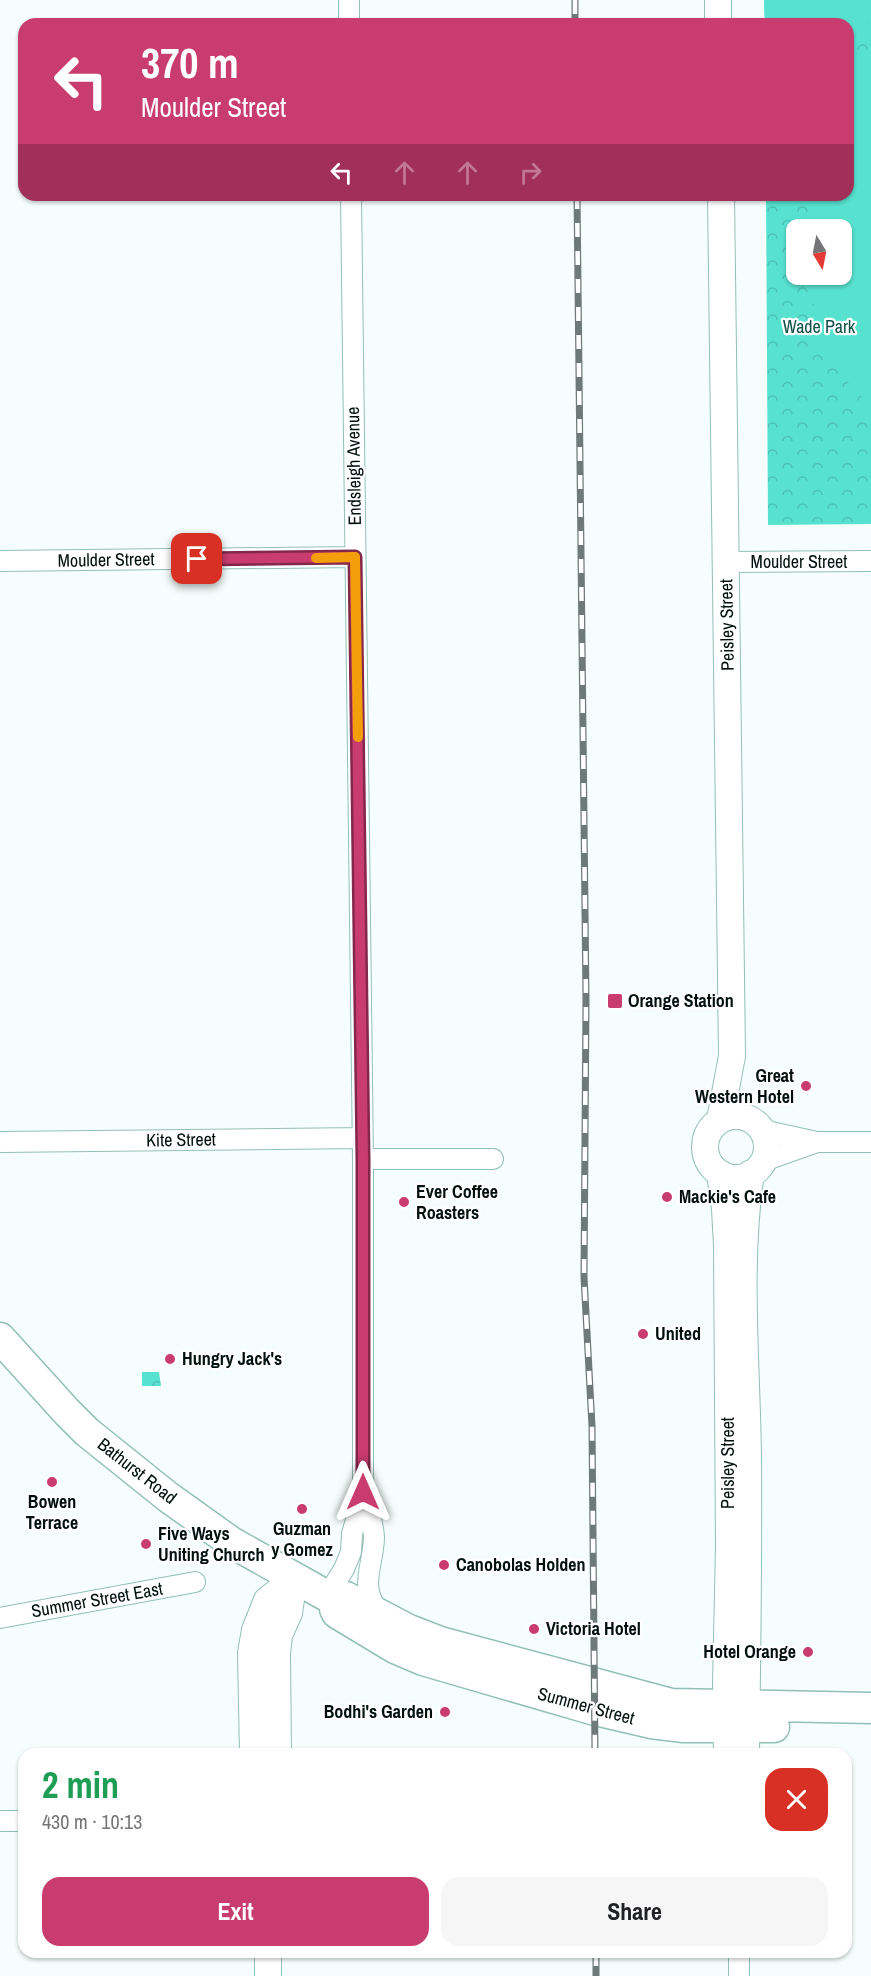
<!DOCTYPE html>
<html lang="en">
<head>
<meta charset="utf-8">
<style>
	body { margin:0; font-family:"Archivo Narrow",sans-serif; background:#f6f6f6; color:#202124; height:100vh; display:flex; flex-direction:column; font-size:22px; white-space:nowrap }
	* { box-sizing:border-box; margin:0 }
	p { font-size:20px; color:#757577 }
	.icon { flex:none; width:33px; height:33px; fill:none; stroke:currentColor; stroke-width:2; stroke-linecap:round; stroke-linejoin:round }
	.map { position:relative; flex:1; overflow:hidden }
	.panel { position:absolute; left:18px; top:1748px; width:834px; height:210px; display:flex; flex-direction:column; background:#fff; border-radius:18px; box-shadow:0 2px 4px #0004 }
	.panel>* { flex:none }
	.guide { position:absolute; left:18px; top:18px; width:836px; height:183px; border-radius:18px; box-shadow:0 2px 4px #0004; background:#c93d6e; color:#fff; overflow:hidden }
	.needle { width:39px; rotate:170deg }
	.fabs { position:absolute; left:786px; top:219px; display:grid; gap:12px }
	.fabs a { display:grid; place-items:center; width:66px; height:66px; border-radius:12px; background:#fff; box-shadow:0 2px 4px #0004; font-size:30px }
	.pin { position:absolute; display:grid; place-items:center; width:51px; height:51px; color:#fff; margin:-26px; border-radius:12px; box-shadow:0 3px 9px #0006 }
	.me { position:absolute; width:66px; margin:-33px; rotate:0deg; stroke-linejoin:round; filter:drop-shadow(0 0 4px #0008) }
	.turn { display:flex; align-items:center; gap:21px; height:126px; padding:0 24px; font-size:27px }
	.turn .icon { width:78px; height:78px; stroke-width:2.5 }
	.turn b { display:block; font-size:42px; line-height:51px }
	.lanes { display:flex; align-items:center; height:57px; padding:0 24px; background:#0003; justify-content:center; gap:30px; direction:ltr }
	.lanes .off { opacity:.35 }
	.round { display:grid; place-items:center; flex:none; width:63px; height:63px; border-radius:18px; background:#f6f6f6 }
	.head { display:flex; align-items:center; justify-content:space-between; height:102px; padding:0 24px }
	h1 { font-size:36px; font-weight:700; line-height:45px; color:#1e9e55 }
	.button { display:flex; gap:12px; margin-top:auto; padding:12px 24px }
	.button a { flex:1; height:69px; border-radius:18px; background:#c93d6e; color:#fff; font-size:24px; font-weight:700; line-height:69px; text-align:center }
	.button a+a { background:#f6f6f6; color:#202124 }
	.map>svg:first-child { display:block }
</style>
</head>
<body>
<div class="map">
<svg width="871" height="1976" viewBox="0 0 871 1976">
	<defs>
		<pattern id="park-crowns" width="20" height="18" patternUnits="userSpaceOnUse" patternTransform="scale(1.5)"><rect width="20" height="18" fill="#57e2d0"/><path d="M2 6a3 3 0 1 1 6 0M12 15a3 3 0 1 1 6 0" fill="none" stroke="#4ac1b1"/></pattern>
	</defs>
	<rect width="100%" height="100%" fill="#f5fefc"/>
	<path fill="url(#park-crowns)" fill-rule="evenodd" d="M764,0H871V524L768,525L766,195H848V24H765ZM796,230H842V274H796Z
		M142,1372H159L161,1386H142Z"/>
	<path fill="#57e2d0" d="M764,0H871V22L765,23Z
		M871,59V404C829,373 812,325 811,275L842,274V230L810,229V195H848V83Z"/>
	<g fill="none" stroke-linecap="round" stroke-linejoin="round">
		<defs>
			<path id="minor" d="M349,0V24
				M351,195L363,1159V1492C367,1506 374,1524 374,1538C373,1568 358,1586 380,1614
				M0,561L355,557
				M726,562L871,561
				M762,1130L817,1142H871
				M0,1142L362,1138
				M363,1159H493
				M763,1161L817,1142
				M327,1596L344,1569L351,1552L352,1534L363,1495
				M0,1618L195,1582
				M0,1821H24
				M739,1952V1976"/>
			<path id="major" d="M718,0V24
				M705 1147a31 31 0 1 1 62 0a31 31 0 1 1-62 0Z
				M720,1120L732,1056L721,195
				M720,1173L725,1209L727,1245L729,1547L726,1684L727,1754
				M253,1754L251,1653L255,1630L267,1600L294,1579
				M278,1754L277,1654L279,1635L289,1613L294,1579
				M746,1754C747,1655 749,1557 748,1458C747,1366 737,1264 751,1173
				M268,1976V1952"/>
			<path id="highway" d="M0,1338L67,1412L87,1432L168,1497L231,1542L327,1596L346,1597L409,1630L440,1642L671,1704L871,1708
				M335,1609L337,1613L395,1648L423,1660L595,1710L651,1723L684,1727H774"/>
		</defs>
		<use href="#minor" stroke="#92bfb7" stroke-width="22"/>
		<use href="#major" stroke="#92bfb7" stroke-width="28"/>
		<use href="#highway" stroke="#92bfb7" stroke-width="33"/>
		<use href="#minor" stroke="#fff" stroke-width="20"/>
		<use href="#major" stroke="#fff" stroke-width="26"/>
		<use href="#highway" stroke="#fff" stroke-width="30"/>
		<defs>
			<path id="rail" d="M575,0V24
				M577,195L586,1000L584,1277L592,1426L595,1754
				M596,1952V1976"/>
		</defs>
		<use href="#rail" stroke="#6e7a78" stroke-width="7"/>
		<use href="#rail" stroke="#fff" stroke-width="4.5" stroke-dasharray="14" stroke-linecap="butt"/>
	</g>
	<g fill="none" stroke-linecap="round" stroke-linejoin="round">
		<defs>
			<path id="route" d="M197,559L355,557L363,1159V1492"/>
		</defs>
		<use href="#route" stroke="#832848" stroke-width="15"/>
		<use href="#route" stroke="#c93d6e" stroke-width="10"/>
		<path stroke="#f59e0b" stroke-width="10" d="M316,558L355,557L358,737"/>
	</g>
	<g fill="#c93d6e" stroke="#fff" stroke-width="2">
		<rect x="607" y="993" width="16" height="16" rx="3"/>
		<circle cx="806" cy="1086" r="6"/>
		<circle cx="667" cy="1197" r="6"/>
		<circle cx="404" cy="1202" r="6"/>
		<circle cx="643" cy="1334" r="6"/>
		<circle cx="170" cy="1359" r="6"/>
		<circle cx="52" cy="1482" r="6"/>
		<circle cx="302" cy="1509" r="6"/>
		<circle cx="146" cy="1544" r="6"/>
		<circle cx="444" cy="1565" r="6"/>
		<circle cx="534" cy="1629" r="6"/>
		<circle cx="808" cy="1652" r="6"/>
		<circle cx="445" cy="1712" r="6"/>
	</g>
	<g text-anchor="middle" stroke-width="4.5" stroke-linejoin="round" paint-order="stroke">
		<g font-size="18" fill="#0e5048" stroke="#fff">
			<text x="819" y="333">Wade Park</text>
		</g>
		<g font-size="18" fill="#01100d" stroke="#fff">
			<text transform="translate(354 466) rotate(-91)" y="6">Endsleigh Avenue</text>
			<text transform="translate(106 560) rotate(-1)" y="6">Moulder Street</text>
			<text x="799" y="568">Moulder Street</text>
			<text transform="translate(727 625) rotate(-91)" y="6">Peisley Street</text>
			<text transform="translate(181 1140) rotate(-1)" y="6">Kite Street</text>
			<text transform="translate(728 1463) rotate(-90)" y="6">Peisley Street</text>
			<text transform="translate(137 1471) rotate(38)" y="6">Bathurst Road</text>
			<text transform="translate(97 1600) rotate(-10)" y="6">Summer Street East</text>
			<text transform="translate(586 1706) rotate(15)" y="6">Summer Street</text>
		</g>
		<g font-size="18" font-weight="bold" fill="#01100d" stroke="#fff" text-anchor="start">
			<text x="628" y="1007">Orange Station</text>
			<text x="794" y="1082" text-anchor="end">Great<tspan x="794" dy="21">Western Hotel</tspan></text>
			<text x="416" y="1198">Ever Coffee<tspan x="416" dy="21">Roasters</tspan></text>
			<text x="679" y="1203">Mackie's Cafe</text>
			<text x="655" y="1340">United</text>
			<text x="182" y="1365">Hungry Jack's</text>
			<text x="52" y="1508" text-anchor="middle">Bowen<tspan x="52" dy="21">Terrace</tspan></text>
			<text x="302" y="1535" text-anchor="middle">Guzman<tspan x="302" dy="21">y Gomez</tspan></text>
			<text x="158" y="1540">Five Ways<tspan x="158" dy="21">Uniting Church</tspan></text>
			<text x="456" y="1571">Canobolas Holden</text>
			<text x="546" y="1635">Victoria Hotel</text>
			<text x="796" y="1658" text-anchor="end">Hotel Orange</text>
			<text x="433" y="1718" text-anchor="end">Bodhi's Garden</text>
		</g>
	</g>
</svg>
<div class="fabs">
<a><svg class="needle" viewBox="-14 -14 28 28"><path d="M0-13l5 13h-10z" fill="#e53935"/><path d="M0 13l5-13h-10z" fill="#757577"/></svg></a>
</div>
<div class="pin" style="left:197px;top:559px;background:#d93025"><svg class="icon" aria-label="arrive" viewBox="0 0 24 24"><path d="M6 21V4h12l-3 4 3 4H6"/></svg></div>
<svg class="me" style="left:363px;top:1492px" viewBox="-20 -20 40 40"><path d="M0-17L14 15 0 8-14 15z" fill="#c93d6e" stroke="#fff" stroke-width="4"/></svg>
<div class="guide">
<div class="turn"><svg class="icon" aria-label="left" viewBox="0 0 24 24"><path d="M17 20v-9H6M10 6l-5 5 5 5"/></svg><div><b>370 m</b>Moulder Street</div></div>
<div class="lanes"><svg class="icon" aria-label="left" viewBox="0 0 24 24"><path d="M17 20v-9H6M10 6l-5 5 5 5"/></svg><svg class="icon off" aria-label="ahead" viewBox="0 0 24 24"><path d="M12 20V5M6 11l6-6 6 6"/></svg><svg class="icon off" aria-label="ahead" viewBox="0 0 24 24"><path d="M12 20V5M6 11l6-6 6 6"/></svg><svg class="icon off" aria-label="right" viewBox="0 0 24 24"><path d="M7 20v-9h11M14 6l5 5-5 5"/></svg></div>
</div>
<section class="panel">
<div class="head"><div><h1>2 min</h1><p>430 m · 10:13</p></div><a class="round" style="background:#d93025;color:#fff"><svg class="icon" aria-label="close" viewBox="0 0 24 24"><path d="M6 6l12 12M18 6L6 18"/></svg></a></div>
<div class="button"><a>Exit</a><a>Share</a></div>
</section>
</div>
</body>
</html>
